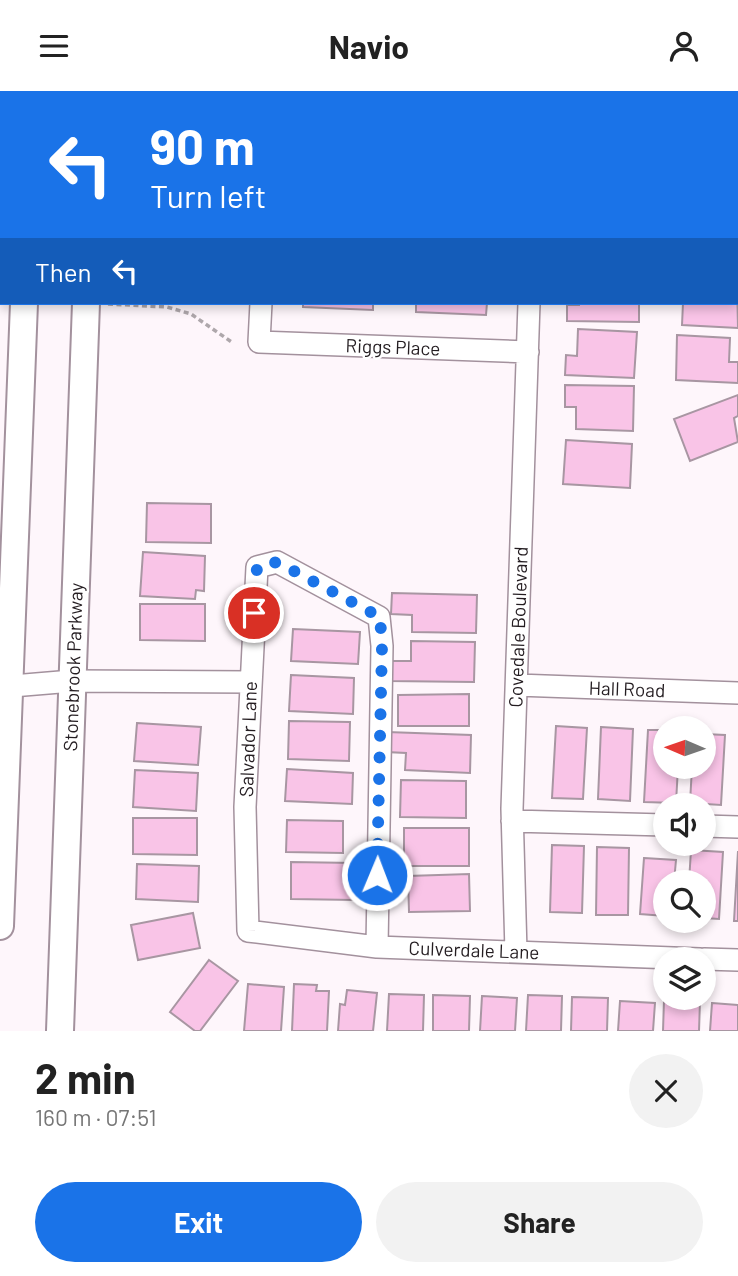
<!DOCTYPE html>
<html lang="en">
<head>
<meta charset="utf-8">
<style>
	body { margin:0; font-family:Barlow,sans-serif; background:#f2f2f2; color:#222; height:100vh; display:flex; flex-direction:column; font-size:26px; white-space:nowrap }
	* { box-sizing:border-box; margin:0 }
	p { font-size:23px; color:#767676 }
	.icon { flex:none; width:38px; height:38px; fill:none; stroke:currentColor; stroke-width:2; stroke-linecap:round; stroke-linejoin:round }
	.map { position:relative; height:940px; overflow:hidden }
	.details { display:flex; flex-direction:column; background:#fff; flex:1 }
	.details>* { flex:none }
	.top-card { position:absolute; left:0px; top:0px; width:738px; height:214px; box-shadow:0 4px 10px #0003; background:#1a73e8; color:#fff; overflow:hidden }
	.needle { width:46px; rotate:272deg }
	.controls { position:absolute; left:653px; top:625px; display:grid; gap:14px }
	.controls a { display:grid; place-items:center; width:63px; height:63px; border-radius:50%; background:#fff; box-shadow:0 4px 10px #0003; font-size:35px }
	.pin { position:absolute; display:grid; place-items:center; width:60px; height:60px; color:#fff; margin:-30px; border:4px solid #fff; border-radius:50%; box-shadow:0 2px 7px #0007 }
	.me { position:absolute; width:77px; margin:-38px; rotate:1deg; stroke-linejoin:round; filter:drop-shadow(0 0 5px #0008) }
	.turn { display:flex; align-items:center; gap:24px; height:147px; padding:0 35px; font-size:32px }
	.turn .icon { width:91px; height:91px; stroke-width:2.5 }
	.turn b { display:block; font-size:49px; line-height:60px }
	.then { display:flex; align-items:center; height:66px; padding:0 35px; background:#0003; gap:14px; font-size:26px }
	.round { display:grid; place-items:center; flex:none; width:74px; height:74px; border-radius:37px; background:#f2f2f2 }
	.overview { display:flex; align-items:center; justify-content:space-between; height:119px; padding:0 35px }
	h1 { font-size:42px; font-weight:700; line-height:52px }
	.primary-button { display:flex; gap:14px; margin-top:auto; padding:14px 35px }
	.primary-button a { flex:1; height:80px; border-radius:42px; background:#1a73e8; color:#fff; font-size:28px; font-weight:700; line-height:80px; text-align:center }
	.primary-button a+a { background:#f2f2f2; color:#222 }
	header { display:flex; justify-content:space-between; align-items:center; height:91px; padding:0 35px; background:#fff; font-size:32px; font-weight:700 }
	.map>svg:first-child { display:block }
</style>
</head>
<body>
<header><svg class="icon" aria-label="menu" viewBox="0 0 24 24"><path d="M4 6h16M4 12h16M4 18h16"/></svg>Navio<svg class="icon" aria-label="person" viewBox="0 0 24 24"><circle cx="12" cy="8" r="4"/><path d="M4 21q1-7 8-7t8 7"/></svg></header>
<div class="map">
<svg width="738" height="940" viewBox="0 0 738 940">
	<rect width="100%" height="100%" fill="#fef6fb"/>
	<path fill="#f9c4e7" stroke="#a896a2" stroke-width="2" d="M161,0H225L161,2Z
		M424,0H489L423,2Z
		M579,0H645L578,2Z
		M737,192L738,237L682,234L683,212H737Z
		M303,212H373V219L303,216Z
		M416,212H487L486,224L416,221Z
		M579,212H639V231L567,230V214H579Z
		M578,238L637,241L634,287L565,284L566,264L577,265Z
		M677,244L730,247L729,271H738V292L676,289Z
		M565,294L634,295L633,340L576,338V316H565Z
		M738,304V325L734,327L738,351L690,370L674,328Z
		M566,349L632,353L630,397L563,393Z
		M147,412L211,413V452L146,451Z
		M143,461L205,465L204,500L196,499L195,508L140,505Z
		M392,502L477,504L476,542L412,541V524L391,523Z
		M140,513H205V550L140,549Z
		M293,538L360,541L358,573L291,570Z
		M411,550L475,551L474,591L389,590V570H411Z
		M291,584L354,587L353,623L289,620Z
		M469,603V635H398V604Z
		M289,630L350,631L349,670L288,668Z
		M137,632L201,636L198,674L134,670Z
		M556,635L587,637L583,708L552,707Z
		M601,636L633,638L630,710L598,708Z
		M648,639H665V676H678L676,712L644,711Z
		M387,641L471,644L470,682L405,679L406,662L386,661Z
		M704,643L725,644L721,714L690,712L692,676H704Z
		M287,678L353,682L352,713L285,710Z
		M135,679L198,682L196,720L133,716Z
		M401,689L466,690V727L400,726Z
		M133,727H197V764L133,763Z
		M287,729L343,730V762L286,761Z
		M404,737H469V775H404Z
		M552,754L584,755L582,822L550,821Z
		M597,756L629,757L628,824H596Z
		M691,759L723,761L719,828L704,827V791H689Z
		M738,760V830H734Z
		M644,767L676,769L674,791H665V825L640,823Z
		M291,771L355,772V809L291,808Z
		M137,773L199,775L198,811L136,808Z
		M469,783L470,820L409,821L408,785Z
		M193,822L200,857L138,869L131,834Z
		M209,869L238,890L200,940H195L170,921Z
		M248,893L284,896L281,940H244Z
		M294,893L317,894L316,900H329L327,940H292Z
		M347,899L377,902L373,940H338L340,913L345,914Z
		M389,903L424,904L423,940H387Z
		M433,904L470,905L469,940H433Z
		M528,904L562,905L561,940H526Z
		M482,905L517,907L515,940H480Z
		M572,906L608,907L607,940H571Z
		M664,909L700,910L699,940H663Z
		M620,910L655,912L653,940H618Z
		M712,912L738,914V940H710Z"/>
	<g fill="none" stroke-linecap="round" stroke-linejoin="round">
		<defs>
			<path id="minor" d="M269,2V0
				M537,2V0
				M261,212L259,251L528,261
				M517,594L738,602
				M0,596L72,590L250,591
				M512,730L665,734
				M704,735L738,736
				M377,856L382,555L379,526L277,471L257,476L245,716L248,840L377,856L700,868
				M516,861L512,718L529,212
				M704,868L738,869"/>
			<path id="major" d="M33,2V0
				M94,2V0
				M0,835L24,212
				M60,940L86,212"/>
		</defs>
		<use href="#minor" stroke="#a3919d" stroke-width="24"/>
		<use href="#major" stroke="#a3919d" stroke-width="30"/>
		<path stroke="#aea7ab" stroke-width="3.5" stroke-dasharray="5 3.5" stroke-linecap="butt" d="M108,213L167,216L191,223L233,252"/>
		<use href="#minor" stroke="#fff" stroke-width="21"/>
		<use href="#major" stroke="#fff" stroke-width="26"/>
	</g>
	<g fill="none" stroke-linecap="round" stroke-linejoin="round">
		<path stroke="#1a73e8" stroke-width="12" stroke-dasharray="0 21.6" d="M254,522L257,476L277,471L380,526L382,555L377,784"/>
	</g>
	<g text-anchor="middle" stroke-width="5" stroke-linejoin="round" paint-order="stroke">
		<g font-size="19" fill="#241d21" stroke="#fff">
			<text transform="translate(393 256) rotate(2)" y="7">Riggs Place</text>
			<text transform="translate(518 536) rotate(-88)" y="7">Covedale Boulevard</text>
			<text transform="translate(73 576) rotate(-88)" y="7">Stonebrook Parkway</text>
			<text transform="translate(627 598) rotate(2)" y="7">Hall Road</text>
			<text transform="translate(248 648) rotate(-88)" y="7">Salvador Lane</text>
			<text transform="translate(474 859) rotate(2)" y="7">Culverdale Lane</text>
		</g>
	</g>
</svg>
<div class="controls">
<a><svg class="needle" viewBox="-14 -14 28 28"><path d="M0-13l5 13h-10z" fill="#e53935"/><path d="M0 13l5-13h-10z" fill="#767676"/></svg></a>
<a><svg class="icon" aria-label="sound" viewBox="0 0 24 24"><path d="M4 9h4l5-4v14l-5-4H4zM17 9q2 3 0 6"/></svg></a>
<a><svg class="icon" aria-label="search" viewBox="0 0 24 24"><circle cx="10" cy="10" r="6"/><path d="M15 15l6 6"/></svg></a>
<a><svg class="icon" aria-label="layers" viewBox="0 0 24 24"><path d="M12 4l9 5-9 5-9-5zM3 14l9 5 9-5"/></svg></a>
</div>
<div class="pin" style="left:254px;top:522px;background:#d93025"><svg class="icon" aria-label="arrive" viewBox="0 0 24 24"><path d="M6 21V4h12l-3 4 3 4H6"/></svg></div>
<svg class="me" style="left:377px;top:784px" viewBox="-20 -20 40 40"><circle r="17" fill="#1a73e8" stroke="#fff" stroke-width="3"/><path d="M0-11L8 9 0 5-8 9z" fill="#fff"/></svg>
<div class="top-card">
<div class="turn"><svg class="icon" aria-label="left" viewBox="0 0 24 24"><path d="M17 20v-9H6M10 6l-5 5 5 5"/></svg><div><b>90 m</b>Turn left</div></div>
<div class="then">Then<svg class="icon" aria-label="left" viewBox="0 0 24 24"><path d="M17 20v-9H6M10 6l-5 5 5 5"/></svg></div>
</div>
</div>
<section class="details">
<div class="overview"><div><h1>2 min</h1><p>160 m · 07:51</p></div><a class="round"><svg class="icon" aria-label="close" viewBox="0 0 24 24"><path d="M6 6l12 12M18 6L6 18"/></svg></a></div>
<div class="primary-button"><a>Exit</a><a>Share</a></div>
</section>
</body>
</html>
